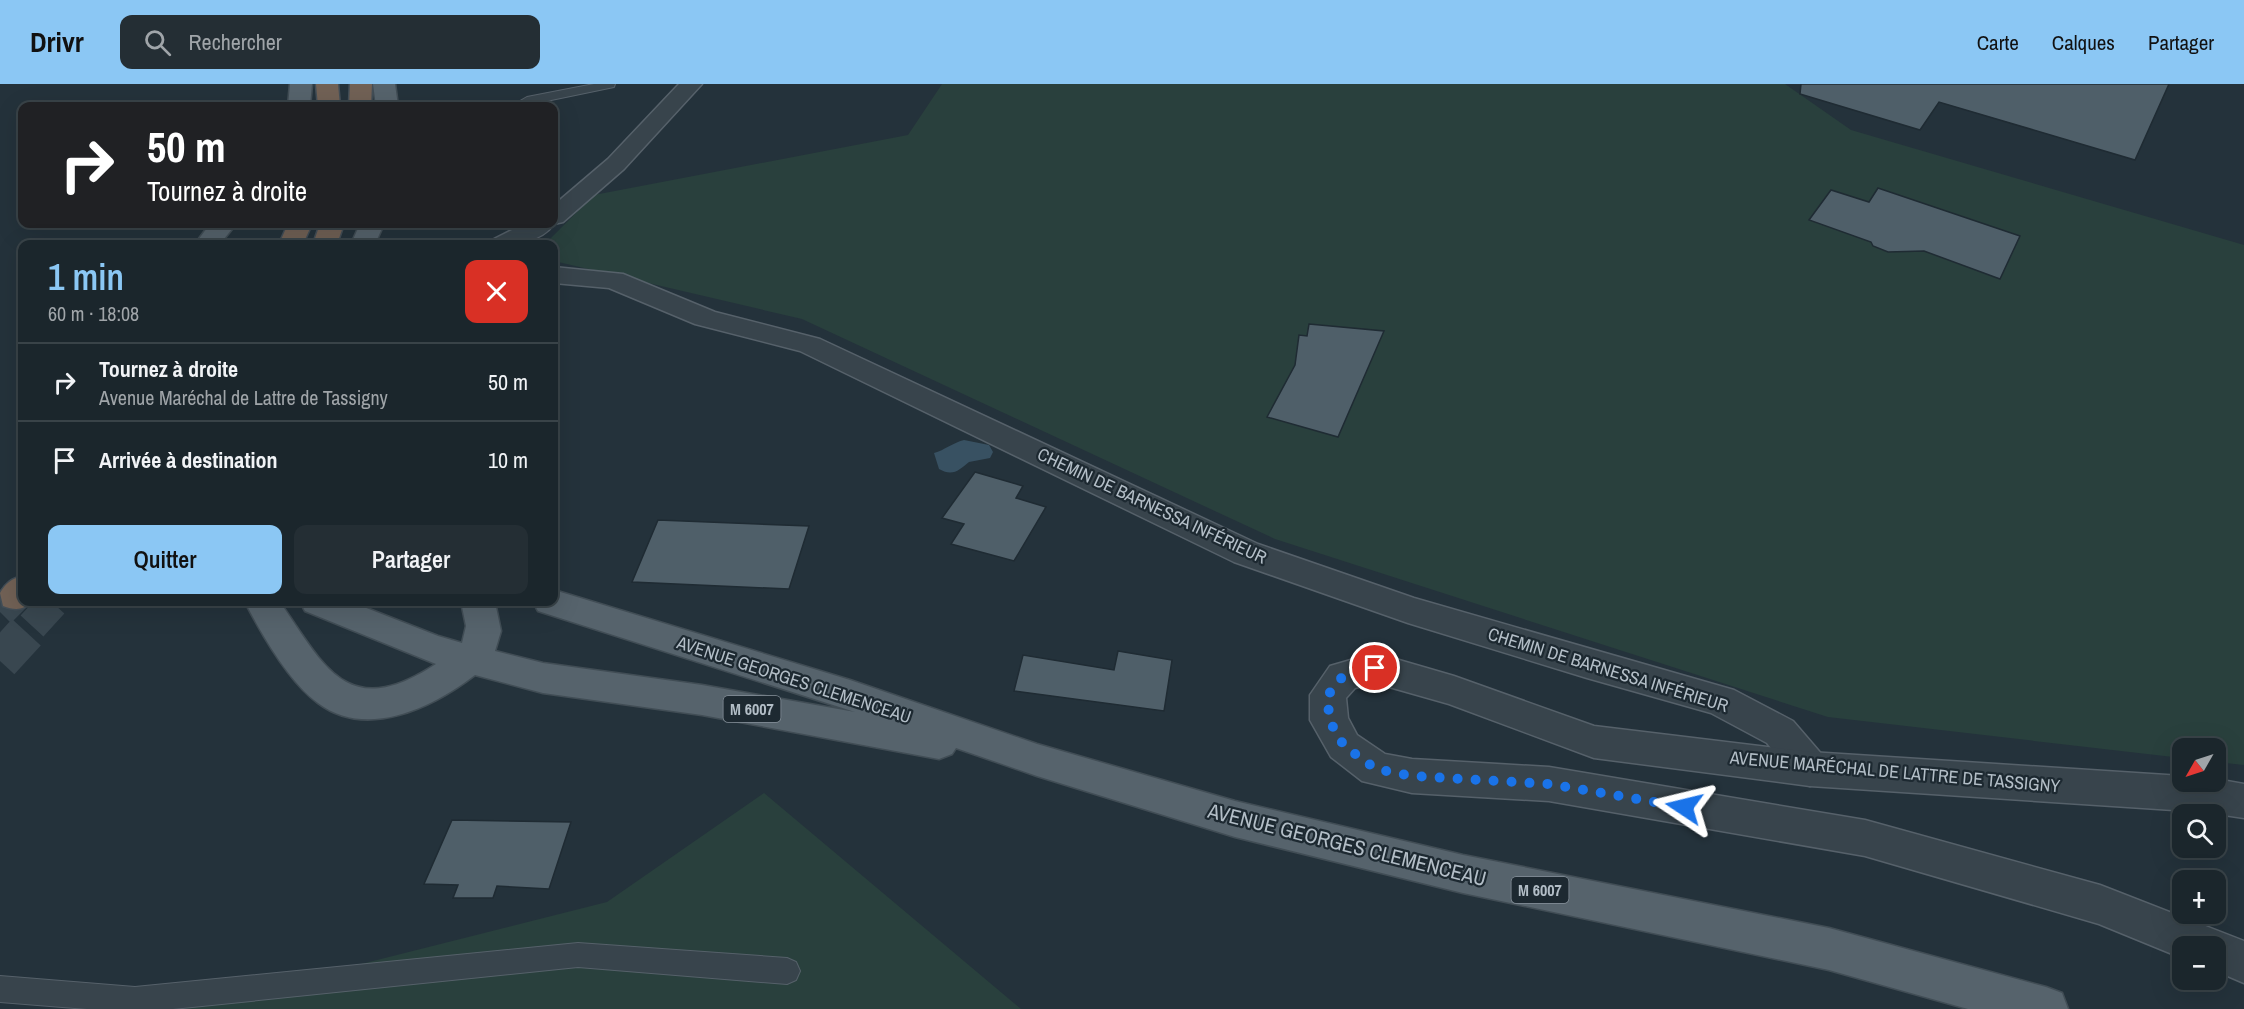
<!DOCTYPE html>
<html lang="fr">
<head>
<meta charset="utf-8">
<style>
	body { margin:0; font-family:"Archivo Narrow",sans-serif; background:#242e34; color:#f1f3f6; height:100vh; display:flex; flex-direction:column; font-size:22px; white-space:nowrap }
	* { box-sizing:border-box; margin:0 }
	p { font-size:20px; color:#a0a5a9 }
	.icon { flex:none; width:33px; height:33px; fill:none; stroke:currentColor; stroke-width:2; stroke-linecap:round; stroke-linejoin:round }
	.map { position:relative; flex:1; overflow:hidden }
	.panel { position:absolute; left:18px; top:156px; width:540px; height:366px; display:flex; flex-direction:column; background:#1b262c; border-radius:12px; box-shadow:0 6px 24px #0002,0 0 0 2px #394348 }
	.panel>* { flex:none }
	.hud { position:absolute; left:18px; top:18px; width:540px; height:126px; border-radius:12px; box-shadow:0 6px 24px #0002,0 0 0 2px #394348; background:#202124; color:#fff; overflow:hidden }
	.needle { width:39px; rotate:231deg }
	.controls { position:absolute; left:2172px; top:654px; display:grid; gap:12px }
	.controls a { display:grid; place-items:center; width:54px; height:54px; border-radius:12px; background:#1b262c; box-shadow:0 6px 24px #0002,0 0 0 2px #394348; font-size:30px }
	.pin { position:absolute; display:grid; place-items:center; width:51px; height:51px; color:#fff; margin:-26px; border:3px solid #fff; border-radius:50%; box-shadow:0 2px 6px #0007 }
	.me { position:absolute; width:66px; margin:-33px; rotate:280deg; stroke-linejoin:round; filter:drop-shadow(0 0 4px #0008) }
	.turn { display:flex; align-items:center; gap:21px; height:126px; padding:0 30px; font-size:27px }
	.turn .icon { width:78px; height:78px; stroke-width:2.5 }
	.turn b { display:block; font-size:42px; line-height:51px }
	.round { display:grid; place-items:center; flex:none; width:63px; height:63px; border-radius:12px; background:#242e34 }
	.head { display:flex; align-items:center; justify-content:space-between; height:102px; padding:0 30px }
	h1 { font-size:36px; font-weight:600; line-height:45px; color:#8bc7f4 }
	.button { display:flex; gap:12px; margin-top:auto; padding:12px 30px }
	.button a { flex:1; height:69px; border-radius:12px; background:#8bc7f4; color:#111; font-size:24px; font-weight:600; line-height:69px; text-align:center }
	.button a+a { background:#242e34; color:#f1f3f6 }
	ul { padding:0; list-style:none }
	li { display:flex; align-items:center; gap:18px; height:78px; padding:0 30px; border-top:2px solid #394348 }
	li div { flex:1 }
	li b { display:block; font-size:22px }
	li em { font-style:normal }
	header { display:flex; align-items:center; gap:36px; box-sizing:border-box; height:84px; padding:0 30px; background:#8bc7f4; color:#111 }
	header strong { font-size:28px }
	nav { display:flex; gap:33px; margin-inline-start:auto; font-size:21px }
	.search { width:420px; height:54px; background:#242e34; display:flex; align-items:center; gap:15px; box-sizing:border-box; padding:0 21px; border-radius:12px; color:#a0a5a9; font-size:22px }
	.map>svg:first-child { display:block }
</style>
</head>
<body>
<header>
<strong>Drivr</strong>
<div class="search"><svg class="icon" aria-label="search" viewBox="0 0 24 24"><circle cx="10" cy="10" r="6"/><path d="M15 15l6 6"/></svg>Rechercher</div>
<nav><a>Carte</a><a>Calques</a><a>Partager</a></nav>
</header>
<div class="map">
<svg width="2244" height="925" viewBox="0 0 2244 925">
	<rect width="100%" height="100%" fill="#24323b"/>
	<path fill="#29403d" d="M942,0H1785L1851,46L2244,161V681L2216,678V664H2182V674L1828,633L1275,455L802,235L554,177V160H545L594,111L908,51Z
		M764,709L1021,925H183L607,818Z"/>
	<path fill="#385162" d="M964,356L989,361L993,368L990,374L969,378C959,386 953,393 939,385L934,369C945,366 952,359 964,356Z"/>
	<path fill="#4f5f69" stroke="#1f2b33" stroke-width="1.5" d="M1801,0H2169L2135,76L1939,18L1920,46L1800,10Z
		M1878,104L2020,152L2000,195L1924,167L1888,168L1873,162L1871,158L1809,136L1831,106L1869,118Z
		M1309,240L1384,247L1338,353L1267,333L1295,281L1299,251L1307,252Z
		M975,388L1023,402L1016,414L1046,423L1014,477L951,460L964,440L942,434Z
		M658,436L809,442L789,505L632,498Z
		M1118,567L1172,576L1164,627L1014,607L1023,571L1114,586Z
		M452,736L571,738L549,805L497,802L493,814H453L458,801L424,800Z"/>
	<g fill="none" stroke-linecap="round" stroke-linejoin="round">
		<path stroke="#394750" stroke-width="31" stroke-dasharray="31 16" stroke-linecap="butt" d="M0,528L15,513
			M32,542L54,518"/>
		<path stroke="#394750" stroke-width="39" stroke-dasharray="39 20" stroke-linecap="butt" d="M0,577L34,540"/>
		<defs>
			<path id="service" d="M594,0H615L614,3L527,21L520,17L527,13Z
				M578,859L787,874L796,878L800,887L796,896L787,900L578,883L173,925H87L0,918V892L135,903Z"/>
			<path id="minor" d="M679,0H702L624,85L563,138L554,140C540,160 512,160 491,160L494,155L524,140H554V121L608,75Z
				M554,183L623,190L715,228L820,255L1258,460L1414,514L1734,606L1793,637L1824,673L1829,685L1824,697L1810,702L1796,697L1767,659L1711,629L1587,594L1408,539L1234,478L800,267L695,240L609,204L554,199Z"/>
			<path id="tertiary" d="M1375,569L1454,592L1594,642L1810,668L2182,692V698H2216V695L2244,700V734L2204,728L1810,702L1594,674L1449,620L1375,599L1355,604L1346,614L1348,634L1357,651L1385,670L1412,675L1549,683L1865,736L2100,801L2244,857V899L2216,887V862H2182V874L2099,840L1865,772L1549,717L1412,709L1362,697L1331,673L1310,636V611L1330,582Z"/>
			<path id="primary" d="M290,0H312L310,22H288Z
				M373,0H395L398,22H376Z
				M210,140H236L220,160H195Z
				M360,140H384L375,160H351Z
				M554,506L850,596L1037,660L1235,717L1463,771L1829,844L2046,903L2062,909L2068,925H1968L1829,886L1463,809L1235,753L1037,692L956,664L952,670L939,675L702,631L543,609L475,591C433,623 367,656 318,619C289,598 261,549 245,518H280C326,586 349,637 436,580L305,527L300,518H351L438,552L462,559L466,542L461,518H495L501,547L495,567L543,579L702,601L855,628L538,527L533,518H554Z"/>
			<path id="motorway" d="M316,0H338L340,22H318Z
				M350,0H372L371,22H349Z
				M288,140H312L303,160H279Z
				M320,140H344L337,160H313Z
				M22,492V518H31C23,527 14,526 3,522L0,509C6,499 11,495 22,492Z"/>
		</defs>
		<use href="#service" stroke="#56616a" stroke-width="2"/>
		<use href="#minor" stroke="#56616a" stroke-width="3"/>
		<use href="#tertiary" stroke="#56616a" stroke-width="3"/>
		<use href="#primary" stroke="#414d55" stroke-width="3"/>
		<use href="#motorway" stroke="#434e57" stroke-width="3"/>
		<use href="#service" fill="#38444c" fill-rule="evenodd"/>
		<use href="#minor" fill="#38444c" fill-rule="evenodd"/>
		<use href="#tertiary" fill="#38444c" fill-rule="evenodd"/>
		<use href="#primary" fill="#56636c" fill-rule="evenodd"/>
		<use href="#motorway" fill="#716155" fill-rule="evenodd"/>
	</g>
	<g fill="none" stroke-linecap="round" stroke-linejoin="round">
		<path stroke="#1a73e8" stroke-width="10" stroke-dasharray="0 18" d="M1375,584L1343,592L1328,611L1329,636L1344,662L1376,685L1412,692L1549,700L1684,723"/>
	</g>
	<g text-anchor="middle" stroke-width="4.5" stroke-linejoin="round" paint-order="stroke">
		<g fill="#1d2931" stroke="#86919a" stroke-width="1.5">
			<rect x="723.5" y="612" width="57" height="26" rx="4.5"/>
			<rect x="1511.5" y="793" width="57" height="26" rx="4.5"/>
		</g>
		<g font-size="16" font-weight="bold" fill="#b3bec7">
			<text x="752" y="631">M 6007</text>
			<text x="1540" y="812">M 6007</text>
		</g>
		<g font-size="18" fill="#b3bec7" stroke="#1d2931">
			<text transform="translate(1152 422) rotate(25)" y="6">CHEMIN DE BARNESSA INFÉRIEUR</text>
			<text transform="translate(1608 586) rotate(17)" y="6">CHEMIN DE BARNESSA INFÉRIEUR</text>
			<text transform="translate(794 596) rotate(18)" y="6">AVENUE GEORGES CLEMENCEAU</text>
			<text transform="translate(1895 688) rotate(5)" y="6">AVENUE MARÉCHAL DE LATTRE DE TASSIGNY</text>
		</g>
		<g font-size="21" fill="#b3bec7" stroke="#1d2931">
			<text transform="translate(1347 761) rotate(14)" y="7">AVENUE GEORGES CLEMENCEAU</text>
		</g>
	</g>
</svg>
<div class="controls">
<a><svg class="needle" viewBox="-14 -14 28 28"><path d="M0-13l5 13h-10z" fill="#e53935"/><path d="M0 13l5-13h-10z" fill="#a0a5a9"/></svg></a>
<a><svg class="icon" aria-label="search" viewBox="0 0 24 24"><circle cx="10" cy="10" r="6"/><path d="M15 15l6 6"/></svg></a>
<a>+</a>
<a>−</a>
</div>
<div class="pin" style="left:1375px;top:584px;background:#d93025"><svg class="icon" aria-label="arrive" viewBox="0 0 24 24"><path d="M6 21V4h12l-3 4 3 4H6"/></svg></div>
<svg class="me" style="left:1684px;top:723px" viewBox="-20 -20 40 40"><path d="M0-17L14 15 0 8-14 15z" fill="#1a73e8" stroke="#fff" stroke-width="4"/></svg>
<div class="hud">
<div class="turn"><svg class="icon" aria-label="right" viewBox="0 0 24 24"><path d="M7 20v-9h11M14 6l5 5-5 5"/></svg><div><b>50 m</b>Tournez à droite</div></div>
</div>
<section class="panel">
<div class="head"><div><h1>1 min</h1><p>60 m · 18:08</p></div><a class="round" style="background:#d93025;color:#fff"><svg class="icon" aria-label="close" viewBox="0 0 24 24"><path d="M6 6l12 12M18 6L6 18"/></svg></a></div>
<ul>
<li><svg class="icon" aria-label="right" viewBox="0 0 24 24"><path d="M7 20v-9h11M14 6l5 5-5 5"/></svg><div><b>Tournez à droite</b><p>Avenue Maréchal de Lattre de Tassigny</p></div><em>50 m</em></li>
<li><svg class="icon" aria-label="arrive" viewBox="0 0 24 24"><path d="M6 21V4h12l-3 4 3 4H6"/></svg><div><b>Arrivée à destination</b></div><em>10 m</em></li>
</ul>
<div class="button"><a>Quitter</a><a>Partager</a></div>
</section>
</div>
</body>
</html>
